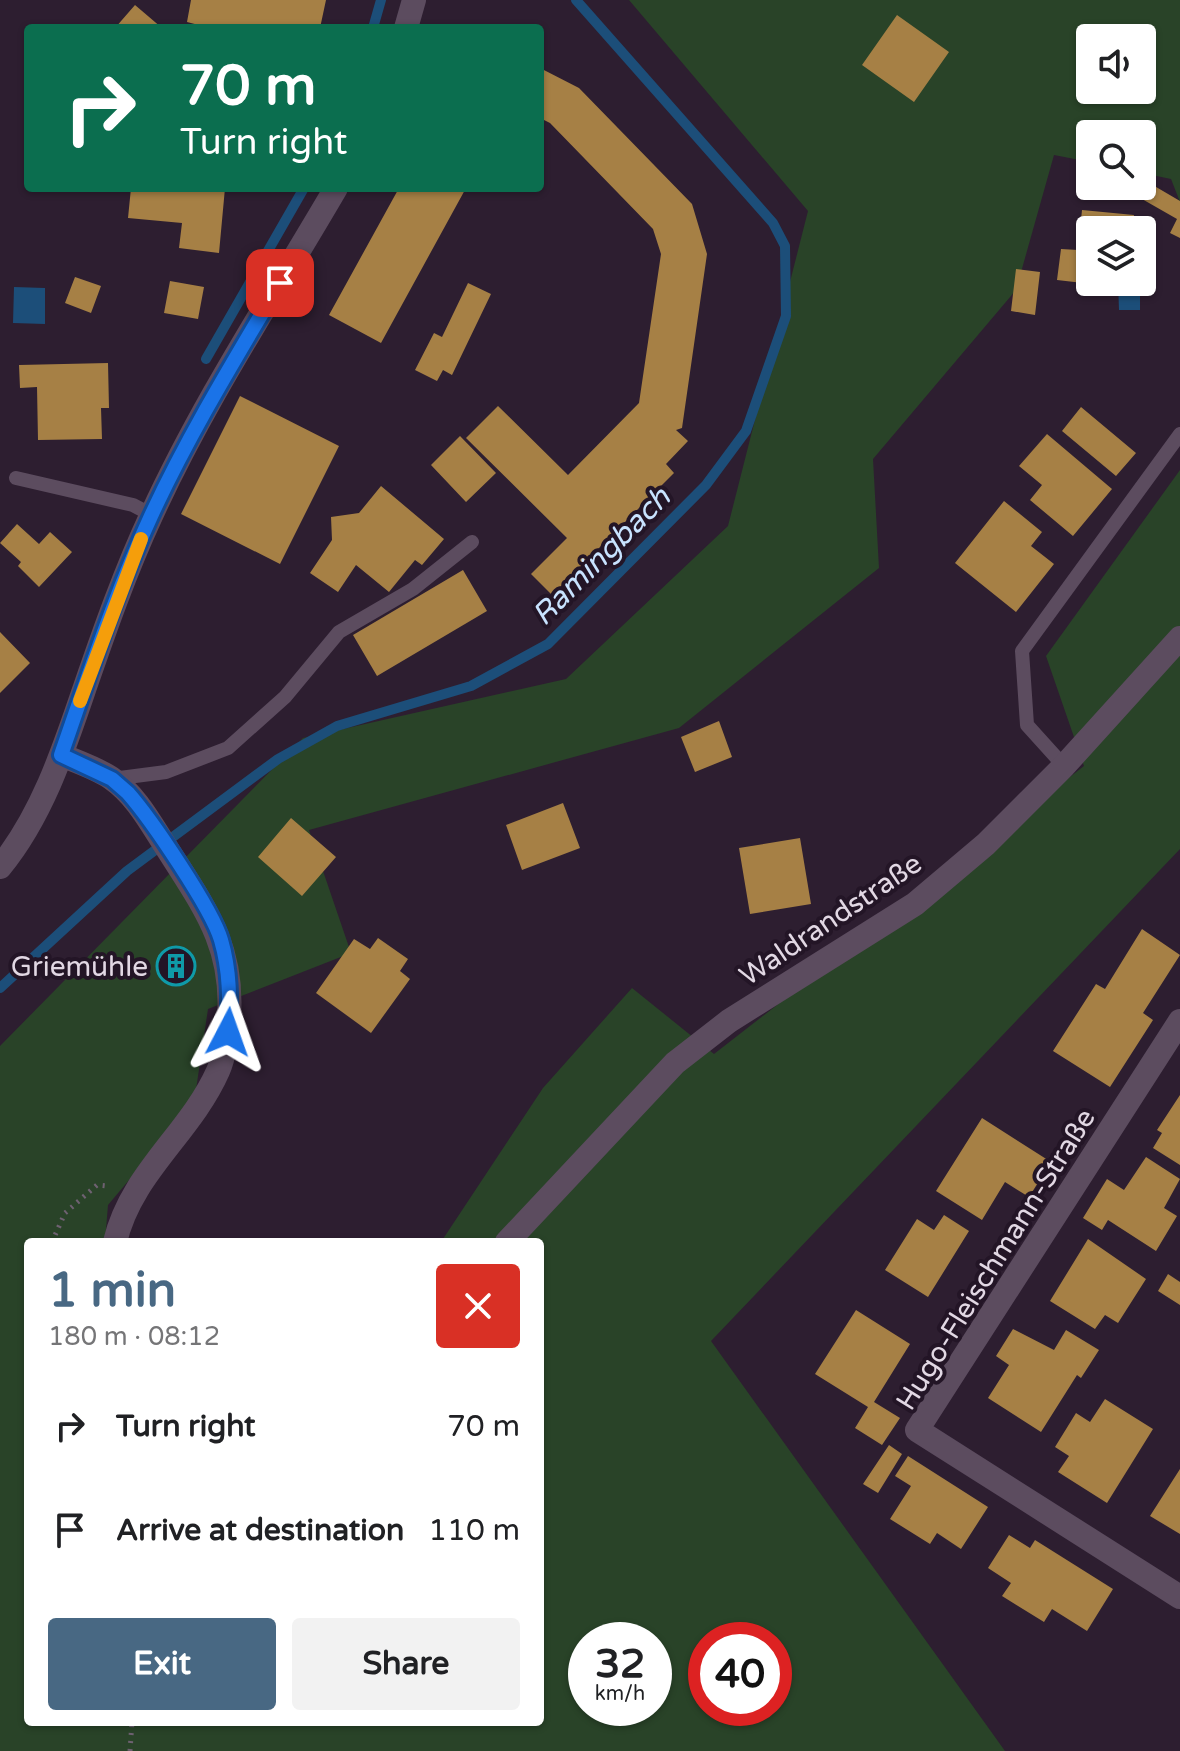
<!DOCTYPE html>
<html lang="en">
<head>
<meta charset="utf-8">
<style>
	body { margin:0; font-family:"Varela Round",sans-serif; background:#f2f2f2; color:#202124; height:100vh; display:flex; flex-direction:column; font-size:30px; white-space:nowrap }
	* { box-sizing:border-box; margin:0 }
	p { font-size:26px; color:#757577 }
	.icon { flex:none; width:44px; height:44px; fill:none; stroke:currentColor; stroke-width:2; stroke-linecap:round; stroke-linejoin:round }
	.map { position:relative; flex:1; overflow:hidden }
	.side { position:absolute; left:24px; top:1238px; width:520px; height:488px; display:flex; flex-direction:column; background:#fff; border-radius:8px; box-shadow:0 2px 6px #0004 }
	.side>* { flex:none }
	.guide { position:absolute; left:24px; top:24px; width:520px; height:168px; border-radius:8px; box-shadow:0 2px 6px #0004; background:#0b6e4f; color:#fff; overflow:hidden }
	.fabs { position:absolute; left:1076px; top:24px; display:grid; gap:16px }
	.fabs a { display:grid; place-items:center; width:80px; height:80px; border-radius:8px; background:#fff; box-shadow:0 2px 6px #0004; font-size:40px }
	.speed { position:absolute; left:568px; top:1622px; display:flex; gap:16px; font-size:40px; font-weight:700; text-align:center }
	.speed>* { display:grid; place-content:center; width:104px; height:104px; border-radius:50%; background:#fff; box-shadow:0 2px 6px #0004; line-height:1 }
	.speed small { font-size:20px; font-weight:400 }
	.speed .limit { border:12px solid #d22; background:#fff; color:#111 }
	.pin { position:absolute; display:grid; place-items:center; width:68px; height:68px; color:#fff; margin:-34px; border-radius:16px; box-shadow:0 4px 12px #0006 }
	.me { position:absolute; width:88px; margin:-44px; rotate:4deg; stroke-linejoin:round; filter:drop-shadow(0 0 6px #0008) }
	.turn { display:flex; align-items:center; gap:28px; height:168px; padding:0 24px; font-size:36px }
	.turn .icon { width:104px; height:104px; stroke-width:2.5 }
	.turn b { display:block; font-size:56px; line-height:68px }
	.round { display:grid; place-items:center; flex:none; width:84px; height:84px; border-radius:8px; background:#f2f2f2 }
	.summary { display:flex; align-items:center; justify-content:space-between; height:136px; padding:0 24px }
	h1 { font-size:48px; font-weight:700; line-height:60px; color:#486883 }
	.primary-button { display:flex; gap:16px; margin-top:auto; padding:16px 24px }
	.primary-button a { flex:1; height:92px; border-radius:8px; background:#486883; color:#fff; font-size:32px; font-weight:700; line-height:92px; text-align:center }
	.primary-button a+a { background:#f2f2f2; color:#202124 }
	ul { padding:0; list-style:none }
	li { display:flex; align-items:center; gap:24px; height:104px; padding:0 24px }
	li div { flex:1 }
	li b { display:block; font-size:30px }
	li em { font-style:normal }
	.map>svg:first-child { display:block }
</style>
</head>
<body>
<div class="map">
<svg width="1180" height="1751" viewBox="0 0 1180 1751">
	<rect width="100%" height="100%" fill="#2d1e30"/>
	<path fill="#294328" fill-rule="evenodd" d="M629,0H1180V202L1171,179L1142,173V134H1090V162L1054,155L1016,290L873,459L879,568L679,728L309,830L351,953L208,1009L194,1103L108,1205L105,1242H28V1722H540V1242H441L543,1088L632,988L714,1054L1084,766L1046,656L1180,470V849L711,1341L1005,1751H0V1046L303,738L566,679L728,526L808,211ZM1090,38H1142V90H1090ZM586,1640H654V1708H586ZM706,1640H774V1708H706Z"/>
	<path fill="#1c4e79" d="M1118,282H1140V310H1119Z
		M14,287L45,288V324L13,323Z"/>
	<g fill="none" stroke-linecap="round" stroke-linejoin="round">
		<path stroke="#1c4e79" stroke-width="10" d="M373,28L381,0
			M206,359L304,188
			M0,988L127,871L278,759L337,726L471,686L548,644L706,485L746,431L786,316L785,246L773,223L576,0"/>
	</g>
	<path fill="#a68045" d="M191,0H326L320,28H210L187,22Z
		M135,5L162,28H115Z
		M897,15L949,52L914,102L862,65Z
		M540,68L579,88L692,204L707,254L682,428L676,430L688,441L666,464L674,473L552,595L531,574L567,538L466,438L498,406L568,475L639,403L661,254L653,229L550,123L540,118Z
		M1151,184L1180,201V238L1170,233L1177,219L1142,199Z
		M131,188H225L219,253L179,248L182,223L128,218Z
		M399,188H466L381,343L329,315Z
		M1082,210L1134,215L1132,230H1090V254L1086,253L1083,283L1057,280L1061,249L1078,250Z
		M1016,269L1040,272L1035,315L1011,311Z
		M75,277L101,286L91,313L65,303Z
		M170,281L204,287L198,319L164,313Z
		M468,283L491,294L452,375L443,370L437,381L415,370L434,333L442,337Z
		M108,363L109,408H101L102,439L38,440L37,387L20,388L19,365Z
		M240,396L339,446L280,564L181,514Z
		M1081,407L1136,453L1116,476L1062,431Z
		M1047,434L1112,489L1073,536L1030,500L1042,485L1019,466Z
		M460,436L496,473L466,502L431,465Z
		M381,486L444,539L422,565L415,560L389,592L356,565L338,592L310,573L332,540L331,517L359,513Z
		M1004,501L1042,532L1031,546L1054,564L1016,612L955,563Z
		M17,524L39,544L50,532L72,552L39,587L18,566L21,562L0,543Z
		M463,570L487,611L377,676L353,635Z
		M0,632L30,663L0,693Z
		M719,721L732,757L695,772L681,737Z
		M563,803L580,848L522,870L506,825Z
		M291,818L336,857L302,896L258,857Z
		M800,838L811,904L750,914L739,848Z
		M1142,929L1180,955L1143,1013L1153,1020L1110,1087L1053,1051L1096,984L1105,989Z
		M378,938L408,959L400,971L410,979L371,1033L316,993L354,939L370,949Z
		M172,947L194,976L180,986L158,956Z
		M1180,1095V1165L1153,1148L1162,1133L1157,1130Z
		M982,1118L1051,1162L1029,1197L1005,1182L982,1220L936,1191Z
		M1146,1157L1180,1179L1164,1208L1177,1216L1156,1251L1108,1220L1102,1230L1083,1218L1107,1179L1124,1190Z
		M944,1215L969,1231L928,1297L885,1270L917,1219L934,1230Z
		M1088,1239L1146,1279L1118,1323L1105,1315L1095,1329L1050,1301Z
		M1168,1274L1180,1282V1305L1158,1291Z
		M856,1310L910,1344L874,1402L900,1418L882,1445L855,1428L868,1407L815,1374Z
		M1013,1329L1054,1350L1066,1330L1099,1350L1081,1378L1077,1375L1041,1432L988,1398L1009,1365L996,1356Z
		M1105,1399L1153,1429L1107,1503L1058,1472L1069,1456L1055,1447L1076,1413L1090,1422Z
		M889,1445L902,1454L878,1493L863,1484Z
		M908,1456L988,1507L961,1549L937,1533L930,1544L890,1519L911,1486L895,1476Z
		M1180,1469V1534L1150,1516Z
		M1009,1535L1030,1548L1035,1540L1113,1589L1087,1631L1052,1609L1044,1622L1002,1596L1011,1583L988,1568Z"/>
	<g fill="none" stroke-linecap="round" stroke-linejoin="round">
		<path stroke="#6e6171" stroke-width="5" stroke-dasharray="2 6" stroke-linecap="butt" d="M52,1242L65,1213L97,1185L107,1186
			M130,1751L132,1722"/>
		<path stroke="#5c4c5f" stroke-width="14" d="M16,478L133,505L152,515
			M1064,766L1027,725L1022,651L1180,434
			M112,779L166,772L228,748L285,697L339,632L413,589L472,542"/>
		<path stroke="#5c4c5f" stroke-width="24" d="M1180,1021L917,1430L1180,1597"/>
		<path stroke="#5c4c5f" stroke-width="24" d="M406,28L414,0
			M61,755C78,762 96,768 111,778C137,796 151,824 168,850C204,907 234,946 229,1017C227,1035 225,1055 218,1071C190,1134 131,1173 115,1242
			M0,867C42,816 64,749 85,687C105,629 125,572 151,516C203,402 273,296 336,188
			M507,1242L675,1063L729,1021L915,904L986,844L1064,766L1180,638"/>
	</g>
	<g fill="none" stroke-linecap="round" stroke-linejoin="round">
		<defs>
			<path id="route" d="M228,1032C230,1000 230,971 221,940C212,909 151,819 128,793L112,779L61,755C89,675 115,594 151,516C188,436 235,359 280,283"/>
		</defs>
		<use href="#route" stroke="#114b97" stroke-width="20"/>
		<use href="#route" stroke="#1a73e8" stroke-width="14"/>
		<path stroke="#f59e0b" stroke-width="14" d="M80,701L141,539"/>
	</g>
	<defs>
		<symbol id="building-ring" viewBox="-11 -11 22 22"><circle r="9.5" fill="#231526" stroke="#0f9aa8" stroke-width="1.5"/><path d="M-4-6H4V6H1V3H-1V6H-4ZM-2.5-4.3h1.7v1.8h-1.7ZM.8-4.3h1.7v1.8H.8ZM-2.5-1h1.7V.8h-1.7ZM.8-1h1.7V.8H.8Z" fill="#0f9aa8"/></symbol>
	</defs>
	<g fill-rule="evenodd">
		<use href="#building-ring" x="154" y="944" width="44" height="44"/>
	</g>
	<g text-anchor="middle" stroke-width="8" stroke-linejoin="round" paint-order="stroke">
		<g font-size="28" fill="#e2d8e4" stroke="#231526">
			<text transform="translate(830 919) rotate(-34)" y="10">Waldrandstraße</text>
			<text transform="translate(995 1259) rotate(-58)" y="10">Hugo-Fleischmann-Straße</text>
		</g>
		<g font-size="28" fill="#e2d8e4" stroke="#231526" text-anchor="end">
			<text x="148" y="976">Griemühle</text>
		</g>
		<g font-size="30" font-style="italic" fill="#c8e3ff" stroke="#231526">
			<text transform="translate(601 556) rotate(-45)" y="10">Ramingbach</text>
		</g>
	</g>
</svg>
<div class="fabs">
<a><svg class="icon" aria-label="sound" viewBox="0 0 24 24"><path d="M4 9h4l5-4v14l-5-4H4zM17 9q2 3 0 6"/></svg></a>
<a><svg class="icon" aria-label="search" viewBox="0 0 24 24"><circle cx="10" cy="10" r="6"/><path d="M15 15l6 6"/></svg></a>
<a><svg class="icon" aria-label="layers" viewBox="0 0 24 24"><path d="M12 4l9 5-9 5-9-5zM3 14l9 5 9-5"/></svg></a>
</div>
<div class="speed"><div>32<small>km/h</small></div><div class="limit">40</div></div>
<div class="pin" style="left:280px;top:283px;background:#d93025"><svg class="icon" aria-label="arrive" viewBox="0 0 24 24"><path d="M6 21V4h12l-3 4 3 4H6"/></svg></div>
<svg class="me" style="left:228px;top:1032px" viewBox="-20 -20 40 40"><path d="M0-17L14 15 0 8-14 15z" fill="#1a73e8" stroke="#fff" stroke-width="4"/></svg>
<div class="guide">
<div class="turn"><svg class="icon" aria-label="right" viewBox="0 0 24 24"><path d="M7 20v-9h11M14 6l5 5-5 5"/></svg><div><b>70 m</b>Turn right</div></div>
</div>
<section class="side">
<div class="summary"><div><h1>1 min</h1><p>180 m · 08:12</p></div><a class="round" style="background:#d93025;color:#fff"><svg class="icon" aria-label="close" viewBox="0 0 24 24"><path d="M6 6l12 12M18 6L6 18"/></svg></a></div>
<ul>
<li><svg class="icon" aria-label="right" viewBox="0 0 24 24"><path d="M7 20v-9h11M14 6l5 5-5 5"/></svg><div><b>Turn right</b></div><em>70 m</em></li>
<li><svg class="icon" aria-label="arrive" viewBox="0 0 24 24"><path d="M6 21V4h12l-3 4 3 4H6"/></svg><div><b>Arrive at destination</b></div><em>110 m</em></li>
</ul>
<div class="primary-button"><a>Exit</a><a>Share</a></div>
</section>
</div>
</body>
</html>
